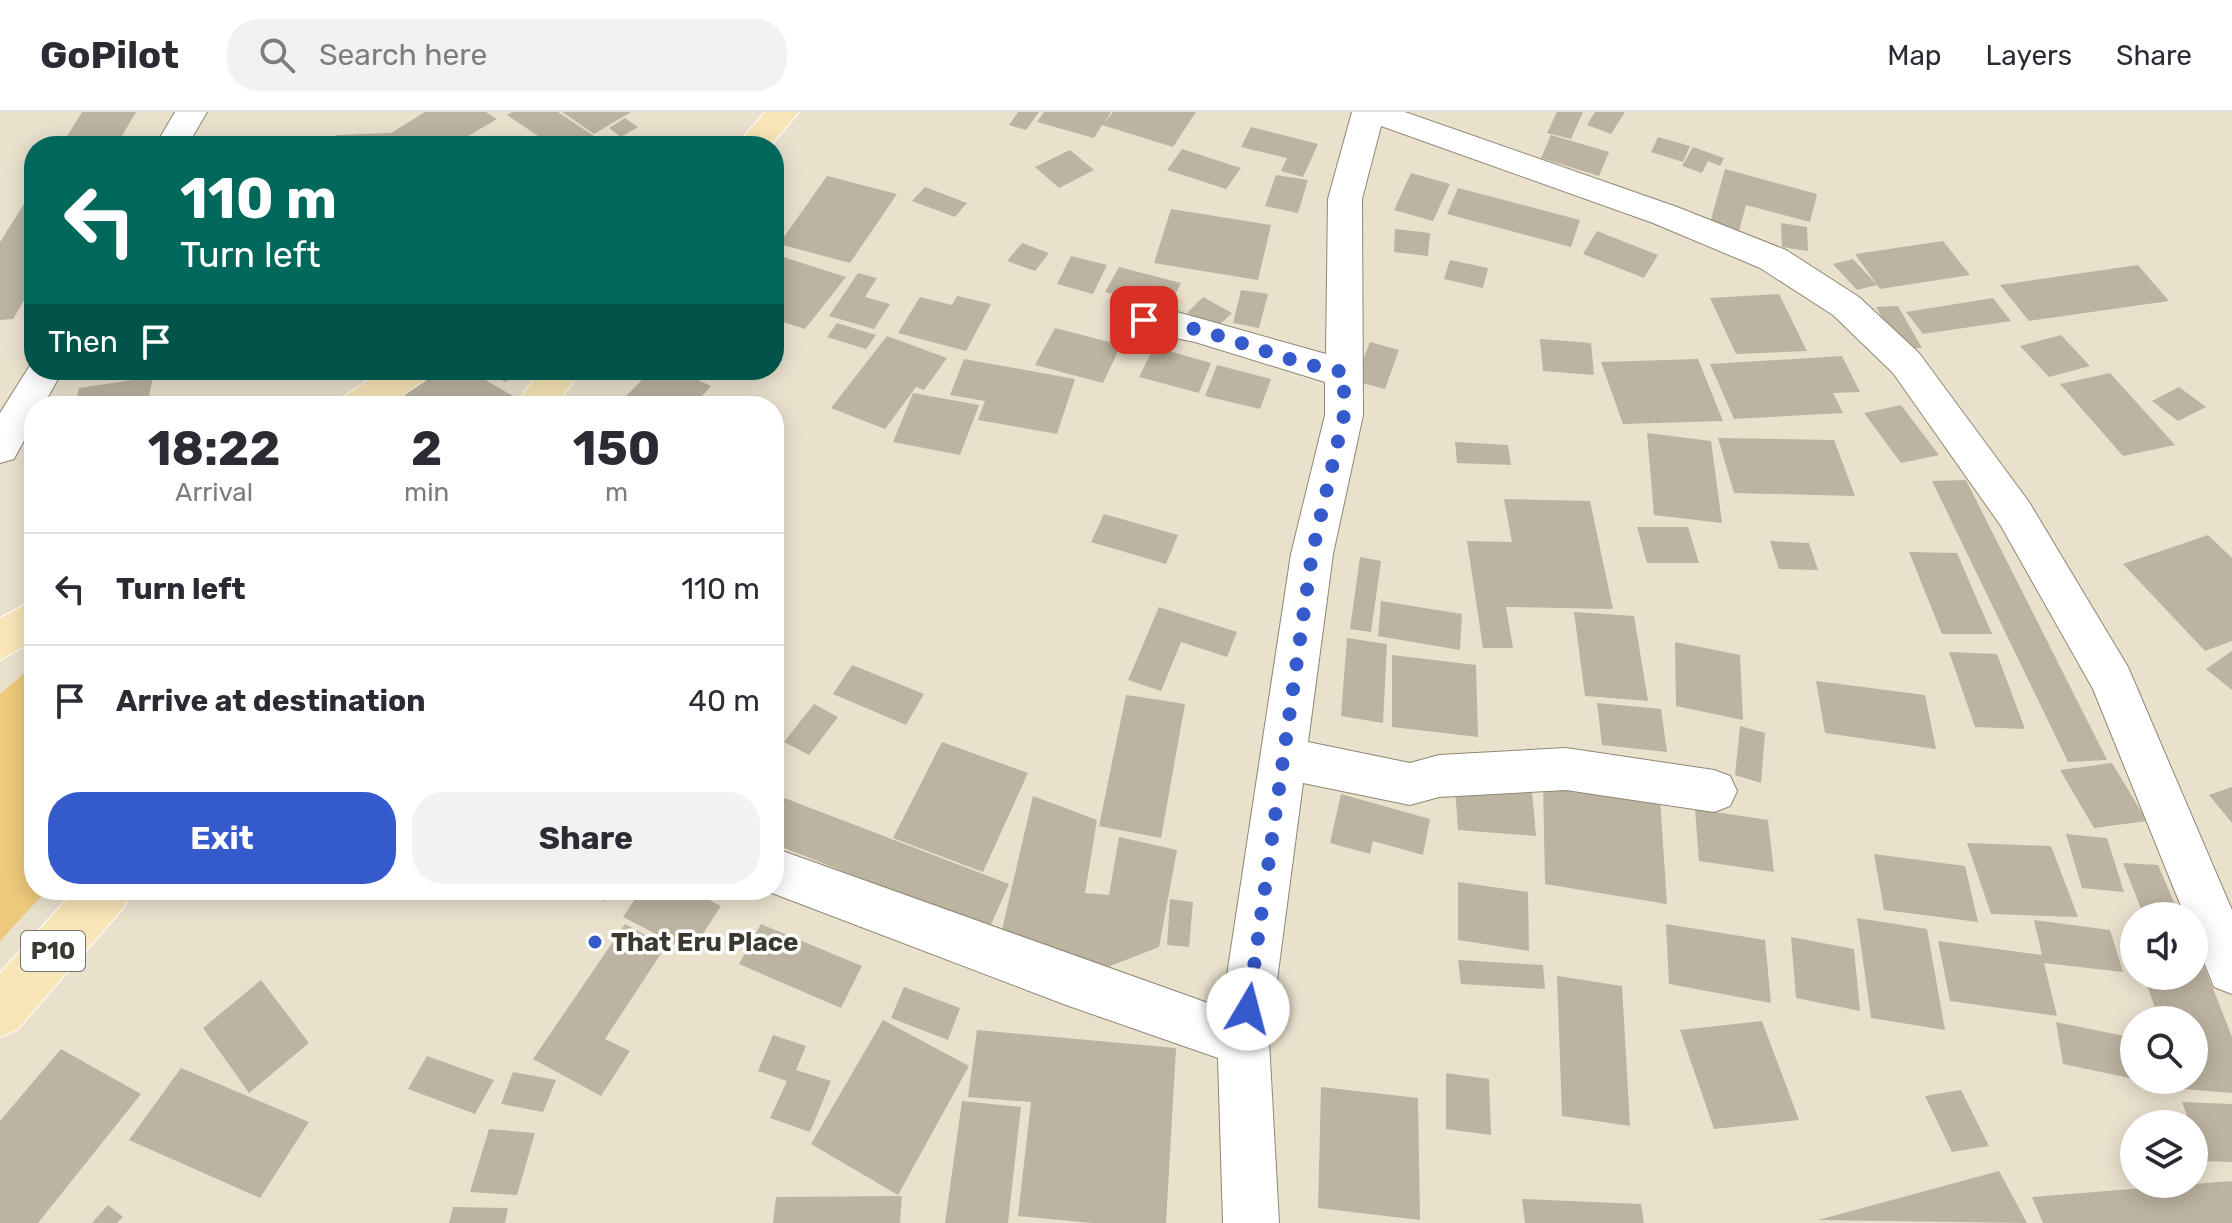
<!DOCTYPE html>
<html lang="en">
<head>
<meta charset="utf-8">
<style>
	body { margin:0; font-family:Rubik,sans-serif; background:#f2f2f3; color:#2b2b33; height:100vh; display:flex; flex-direction:column; font-size:30px; white-space:nowrap }
	* { box-sizing:border-box; margin:0 }
	p { font-size:26px; color:#7c7c81 }
	.icon { flex:none; width:44px; height:44px; fill:none; stroke:currentColor; stroke-width:2; stroke-linecap:round; stroke-linejoin:round }
	.map { position:relative; flex:1; overflow:hidden }
	.drawer { position:absolute; left:24px; top:284px; width:760px; height:504px; display:flex; flex-direction:column; background:#fff; border-radius:32px; box-shadow:0 4px 20px #0003 }
	.drawer>* { flex:none }
	.guide { position:absolute; left:24px; top:24px; width:760px; height:244px; border-radius:32px; box-shadow:0 4px 20px #0003; background:#00695c; color:#fff; overflow:hidden }
	.fabs { position:absolute; left:2120px; top:790px; display:grid; gap:16px }
	.fabs a { display:grid; place-items:center; width:88px; height:88px; border-radius:50%; background:#fff; box-shadow:0 4px 20px #0003; font-size:40px }
	.pin { position:absolute; display:grid; place-items:center; width:68px; height:68px; color:#fff; margin:-34px; border-radius:16px; box-shadow:0 4px 12px #0006 }
	.me { position:absolute; width:88px; margin:-44px; rotate:8deg; stroke-linejoin:round; filter:drop-shadow(0 0 6px #0008) }
	.turn { display:flex; align-items:center; gap:28px; height:168px; padding:0 24px; font-size:36px }
	.turn .icon { width:104px; height:104px; stroke-width:2.5 }
	.turn b { display:block; font-size:56px; line-height:68px }
	.then { display:flex; align-items:center; height:76px; padding:0 24px; background:#0003; gap:16px; font-size:30px }
	.eta { display:flex; justify-content:space-evenly; align-items:center; height:136px; text-align:center }
	.eta b { font-size:48px; font-weight:700; line-height:56px }
	.button { display:flex; gap:16px; margin-top:auto; padding:16px 24px }
	.button a { flex:1; height:92px; border-radius:32px; background:#355acb; color:#fff; font-size:32px; font-weight:700; line-height:92px; text-align:center }
	.button a+a { background:#f2f2f3; color:#2b2b33 }
	ul { padding:0; list-style:none }
	li { display:flex; align-items:center; gap:24px; height:112px; padding:0 24px; border-top:2px solid #e1e1e2 }
	li div { flex:1 }
	li b { display:block; font-size:30px }
	li em { font-style:normal }
	header { display:flex; align-items:center; gap:48px; box-sizing:border-box; height:112px; padding:0 40px; background:#fff; border-bottom:2px solid #e1e1e2 }
	header strong { font-size:38px }
	nav { display:flex; gap:44px; margin-inline-start:auto; font-size:28px }
	.search { width:560px; height:72px; background:#f2f2f3; display:flex; align-items:center; gap:20px; box-sizing:border-box; padding:0 28px; border-radius:32px; color:#7c7c81; font-size:30px }
	.map>svg:first-child { display:block }
</style>
</head>
<body>
<header>
<strong>GoPilot</strong>
<div class="search"><svg class="icon" aria-label="search" viewBox="0 0 24 24"><circle cx="10" cy="10" r="6"/><path d="M15 15l6 6"/></svg>Search here</div>
<nav><a>Map</a><a>Layers</a><a>Share</a></nav>
</header>
<div class="map">
<svg width="2232" height="1111" viewBox="0 0 2232 1111">
	<rect width="100%" height="100%" fill="#eae1cd"/>
	<path fill="#edca7b" d="M34,553V778H47L0,829V582Z"/>
	<path fill="#bcb3a0" d="M82,0H136L116,34H61Z
		M425,0H486L497,7L451,34H331L336,23L391,21Z
		M512,0H558L609,34H553L507,3Z
		M562,0H631L594,22Z
		M1018,0H1039L1026,18L1009,13Z
		M1044,0H1111L1104,12L1113,0H1196L1173,35L1102,13L1094,26L1037,10Z
		M1557,0H1583L1571,27L1547,21Z
		M1595,0H1625L1611,22L1587,13Z
		M625,6L638,15L621,25L609,16Z
		M1251,15L1318,32L1303,65L1281,59L1287,46L1241,35Z
		M1551,23L1609,40L1599,64L1541,46Z
		M1658,25L1690,34L1683,50L1651,40Z
		M269,26L266,34H211L213,28Z
		M1693,35L1724,46L1720,54L1708,49L1702,61L1682,54Z
		M1182,37L1241,56L1226,77L1167,58Z
		M1070,38L1094,58L1059,76L1035,55Z
		M1725,57L1817,82L1810,110L1746,93L1739,119L1710,111Z
		M1411,61L1450,72L1433,109L1394,98Z
		M1276,63L1308,68L1298,101L1265,94Z
		M827,64L897,82L850,151L779,132Z
		M925,75L967,91L955,105L912,89Z
		M34,76V172L13,207L0,208V130Z
		M1458,76L1580,108L1571,135L1447,102Z
		M1171,97L1271,113L1258,168L1154,151Z
		M1781,111L1807,115L1808,139L1782,135Z
		M1395,117L1430,121L1428,144L1394,140Z
		M1597,119L1658,143L1644,166L1583,142Z
		M1943,129L1970,163L1880,177L1855,142Z
		M1022,131L1049,141L1035,159L1007,149Z
		M774,142L846,165L805,217L774,207Z
		M1071,144L1107,153L1093,182L1057,172Z
		M1853,147L1877,173L1857,178L1833,152Z
		M1450,148L1488,156L1483,176L1444,167Z
		M2138,153L2169,189L2029,209L2000,173Z
		M1119,155L1181,171L1168,197L1105,180Z
		M858,161L877,166L865,185L890,192L874,217L829,204Z
		M1241,178L1268,182L1259,216L1233,211Z
		M1779,182L1807,239L1736,242L1710,186Z
		M957,184L991,192L966,239L898,221L920,185L952,193Z
		M1203,185L1232,201L1215,217L1187,201Z
		M1993,186L2011,209L1923,222L1906,200Z
		M1898,194L1922,236L1900,237L1876,195Z
		M837,211L876,223L866,237L827,225Z
		M1055,216L1121,233L1103,271L1035,253Z
		M2061,223L2090,254L2049,265L2020,234Z
		M887,224L947,246L924,278L916,275L885,317L831,296Z
		M1540,227L1591,231L1594,263L1543,259Z
		M1370,230L1399,238L1385,277L1355,269Z
		M1154,235L1211,251L1199,281L1139,265Z
		M1842,244L1860,280L1833,281L1843,301L1734,307L1710,252Z
		M964,247L1075,267L1057,322L978,308L985,289L950,283Z
		M1698,247L1723,309L1623,312L1601,250Z
		M1217,253L1271,267L1260,297L1205,284Z
		M92,258H167L165,262L89,265Z
		M429,258H468L515,285L504,294H384Z
		M485,258H520L505,270Z
		M652,258H705L691,265L711,274L693,294H616Z
		M2110,261L2175,333L2123,344L2060,272Z
		M153,265L147,294H75L79,276Z
		M2179,275L2206,295L2178,309L2152,289Z
		M913,281L979,293L960,343L893,330Z
		M1901,293L1939,343L1901,351L1864,301Z
		M1647,321L1711,329L1722,411L1654,403Z
		M1718,326L1834,328L1855,384L1734,381Z
		M1455,330L1508,333L1511,353L1457,351Z
		M1966,368L2107,648L2068,650L1932,369Z
		M1504,387L1590,389L1613,497L1506,495L1513,536H1483L1467,429L1512,430Z
		M1104,402L1178,423L1166,452L1091,430Z
		M1637,415H1688L1699,451H1647Z
		M2208,423L2232,446V529L2205,539L2123,452Z
		M1770,429L1809,431L1818,458L1779,457Z
		M1909,440L1957,441L1992,522H1942Z
		M1360,445L1381,449L1371,520L1350,517Z
		M1381,489L1462,502L1460,538L1378,524Z
		M1159,495L1237,520L1227,545L1181,530L1161,579L1128,568Z
		M1574,500L1634,504L1648,589L1585,584Z
		M1347,526L1387,532L1383,611L1341,604Z
		M1675,530L1740,543L1743,608L1676,594Z
		M2232,539V578L2206,557Z
		M1949,540L1997,542L2025,617L1975,615Z
		M1392,543L1476,553L1478,625L1392,615Z
		M852,553L924,582L906,613L833,582Z
		M1816,569L1925,583L1936,637L1825,621Z
		M1126,583L1185,592L1161,726L1099,714Z
		M1597,591L1661,597L1667,640L1602,633Z
		M814,592L838,605L809,643L784,630Z
		M1740,614L1765,621L1761,671L1735,663Z
		M942,630L1028,661L983,760L893,726Z
		M2112,651L2147,709L2094,716L2060,658Z
		M1543,668L1660,686L1667,792L1545,772Z
		M1455,674L1532,680L1536,724L1458,718Z
		M2232,675V711L2209,683Z
		M774,682L1009,772L989,817L774,732Z
		M1341,682L1430,707L1423,743L1373,729L1370,742L1330,731Z
		M1033,684L1097,708L1085,781L1109,783L1119,725L1177,738L1159,835L1095,860L1001,822Z
		M1695,697L1768,708L1774,760L1699,749Z
		M2066,722L2107,726L2124,780L2082,776Z
		M1967,731L2051,734L2078,805L1991,802Z
		M1874,742L1965,754L1978,810L1884,798Z
		M2123,751L2158,753L2180,804H2144Z
		M1458,770L1528,780L1529,839L1458,828Z
		M579,778H612L605,789Z
		M641,778H689L721,794L691,840L623,805Z
		M1170,787L1193,790L1189,835L1167,833Z
		M1857,806L1927,817L1945,918L1871,906Z
		M2034,808L2110,818L2123,860L2044,851L2057,904L1950,889L1938,829L2042,843Z
		M625,812L666,834L605,927L630,939L601,984L533,947Z
		M761,812L862,854L841,896L739,852Z
		M1666,812L1765,828L1771,891L1669,872Z
		M1791,825L1854,837L1860,899L1796,886Z
		M2194,828L2232,925V981L2184,977L2181,968H2194V908H2159L2144,864H2194Z
		M1458,848L1543,853L1545,877L1461,872Z
		M1557,864L1622,874L1630,1014L1562,1004Z
		M261,868L309,931L249,981L203,916Z
		M904,875L960,896L948,928L891,906Z
		M883,908L969,954L898,1083L811,1032Z
		M1762,909L1799,1008L1714,1017L1680,918Z
		M2056,910L2134,926V967L2063,952Z
		M977,918L1176,936L1166,1111H1092L1018,1104L1031,990L968,985Z
		M773,923L806,934L796,958L831,969L810,1020L770,1006L787,969L758,959Z
		M61,937L141,982L38,1111H0V1009Z
		M427,944L494,968L475,1002L408,977Z
		M181,956L309,1010L260,1086L129,1028Z
		M513,960L556,968L543,1000L501,992Z
		M1446,961L1489,967L1491,1023L1446,1017Z
		M1321,975L1418,986L1420,1108L1318,1096Z
		M1961,978L1989,1034L1952,1040L1925,984Z
		M962,989L1021,995L1008,1111H945Z
		M2182,990L2232,992V1050L2204,1049L2194,1012H2190Z
		M489,1017L535,1021L517,1083L470,1080Z
		M1999,1059L2027,1111L1818,1108Z
		M2232,1069V1111H2043L2032,1085Z
		M902,1084L900,1111H773L776,1085Z
		M1522,1087L1641,1092L1644,1111H1525Z
		M108,1093L123,1105L117,1111H92Z
		M453,1095L508,1096L505,1111H449Z"/>
	<g fill="none" stroke-linecap="round" stroke-linejoin="round">
		<defs>
			<path id="minor" d="M175,0H207L187,34H155Z
				M1352,0H1405L1677,95L1786,138L1859,185L1919,241L2029,390L2128,555L2232,798V882L2214,875L2194,825V804H2185L2093,577L2001,414L1893,261L1833,203L1760,156L1653,111L1381,14L1362,87L1363,303L1333,442L1308,630L1410,651L1439,643L1566,636L1714,658L1730,664L1737,679L1730,694L1714,700L1566,678L1439,685L1410,693L1303,671L1269,929L1279,1111H1223L1218,946L1066,893L764,778H774V736L1222,896L1291,442L1325,303V270L1195,230L1131,217L1126,208L1131,199L1144,195L1170,198L1326,242L1328,87Z
				M34,247V258H63L43,294H34V310L14,347L0,351V301Z"/>
			<path id="major" d="M765,0H799L770,34H736Z
				M384,258H431L425,268L387,294H339L344,284Z
				M541,258H582L555,294H514Z
				M34,488V529L0,548V506Z
				M75,778H131L124,795L18,917L0,925V861Z"/>
		</defs>
		<use href="#minor" stroke="#8f8774" stroke-width="2"/>
		<use href="#major" stroke="#fff" stroke-width="2"/>
		<path stroke="#b0a999" stroke-width="6" stroke-dasharray="2 7" stroke-linecap="butt" d="M34,606L28,630L34,641"/>
		<use href="#minor" fill="#fff" fill-rule="evenodd"/>
		<use href="#major" fill="#f8e5b8" fill-rule="evenodd"/>
	</g>
	<g fill="none" stroke-linecap="round" stroke-linejoin="round">
		<path stroke="#355acb" stroke-width="14" stroke-dasharray="0 25.2" d="M1144,208C1214,214 1275,249 1344,260V303L1312,442L1248,897"/>
	</g>
	<circle fill="#355acb" stroke="#fff" stroke-width="3" cx="595" cy="830" r="8"/>
	<g text-anchor="middle" stroke-width="7" stroke-linejoin="round" paint-order="stroke">
		<rect fill="#fff" stroke="#76746e" stroke-width="2" x="21" y="819" width="64" height="40" rx="6"/>
		<g font-size="24" font-weight="bold" fill="#3b3830">
			<text x="53" y="847">P10</text>
		</g>
		<g font-size="26" font-weight="bold" fill="#3b3830" stroke="#fff" text-anchor="start">
			<text x="611" y="839">That Eru Place</text>
		</g>
	</g>
</svg>
<div class="fabs">
<a><svg class="icon" aria-label="sound" viewBox="0 0 24 24"><path d="M4 9h4l5-4v14l-5-4H4zM17 9q2 3 0 6"/></svg></a>
<a><svg class="icon" aria-label="search" viewBox="0 0 24 24"><circle cx="10" cy="10" r="6"/><path d="M15 15l6 6"/></svg></a>
<a><svg class="icon" aria-label="layers" viewBox="0 0 24 24"><path d="M12 4l9 5-9 5-9-5zM3 14l9 5 9-5"/></svg></a>
</div>
<div class="pin" style="left:1144px;top:208px;background:#d93025"><svg class="icon" aria-label="arrive" viewBox="0 0 24 24"><path d="M6 21V4h12l-3 4 3 4H6"/></svg></div>
<svg class="me" style="left:1248px;top:897px" viewBox="-20 -20 40 40"><circle r="19" fill="#fff"/><path d="M0-13L10 11 0 6-10 11z" fill="#355acb"/></svg>
<div class="guide">
<div class="turn"><svg class="icon" aria-label="left" viewBox="0 0 24 24"><path d="M17 20v-9H6M10 6l-5 5 5 5"/></svg><div><b>110 m</b>Turn left</div></div>
<div class="then">Then<svg class="icon" aria-label="arrive" viewBox="0 0 24 24"><path d="M6 21V4h12l-3 4 3 4H6"/></svg></div>
</div>
<section class="drawer">
<div class="eta">
<div><b>18:22</b><p>Arrival</p></div>
<div><b>2</b><p>min</p></div>
<div><b>150</b><p>m</p></div>
</div>
<ul>
<li><svg class="icon" aria-label="left" viewBox="0 0 24 24"><path d="M17 20v-9H6M10 6l-5 5 5 5"/></svg><div><b>Turn left</b></div><em>110 m</em></li>
<li><svg class="icon" aria-label="arrive" viewBox="0 0 24 24"><path d="M6 21V4h12l-3 4 3 4H6"/></svg><div><b>Arrive at destination</b></div><em>40 m</em></li>
</ul>
<div class="button"><a>Exit</a><a>Share</a></div>
</section>
</div>
</body>
</html>
